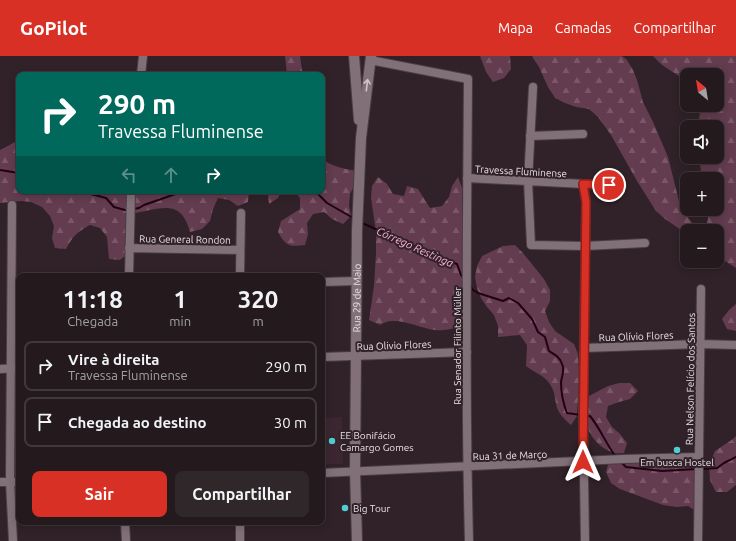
<!DOCTYPE html>
<html lang="pt">
<head>
<meta charset="utf-8">
<style>
	body { margin:0; font-family:Ubuntu,sans-serif; background:#30272b; color:#f1f3f6; height:100vh; display:flex; flex-direction:column; font-size:15px; white-space:nowrap }
	* { box-sizing:border-box; margin:0 }
	p { font-size:13px; color:#a3a1a4 }
	.icon { flex:none; width:22px; height:22px; fill:none; stroke:currentColor; stroke-width:2; stroke-linecap:round; stroke-linejoin:round }
	.map { position:relative; flex:1; overflow:hidden }
	.drawer { position:absolute; left:16px; top:217px; width:309px; height:252px; display:flex; flex-direction:column; background:#241a1e; border-radius:8px; box-shadow:0 2px 10px #0003,0 0 0 1px #41383c }
	.drawer>* { flex:none }
	.guide { position:absolute; left:16px; top:16px; width:309px; height:122px; border-radius:8px; box-shadow:0 2px 10px #0003,0 0 0 1px #41383c; background:#00695c; color:#fff; overflow:hidden }
	.needle { width:26px; rotate:330deg }
	.fabs { position:absolute; left:680px; top:12px; display:grid; gap:8px }
	.fabs a { display:grid; place-items:center; width:44px; height:44px; border-radius:8px; background:#241a1e; box-shadow:0 2px 10px #0003,0 0 0 1px #41383c; font-size:20px }
	.pin { position:absolute; display:grid; place-items:center; width:34px; height:34px; color:#fff; margin:-17px; border:2px solid #fff; border-radius:50%; box-shadow:0 1px 4px #0007 }
	.me { position:absolute; width:44px; margin:-22px; rotate:0deg; stroke-linejoin:round; filter:drop-shadow(0 0 3px #0008) }
	.turn { display:flex; align-items:center; gap:14px; height:84px; padding:0 16px; font-size:18px }
	.turn .icon { width:52px; height:52px; stroke-width:2.5 }
	.turn b { display:block; font-size:28px; line-height:34px }
	.lanes { display:flex; align-items:center; height:38px; padding:0 16px; background:#0003; justify-content:center; gap:20px; direction:ltr }
	.lanes .off { opacity:.35 }
	.eta { display:flex; justify-content:space-evenly; align-items:center; height:68px; text-align:center }
	.eta b { font-size:24px; font-weight:700; line-height:28px }
	.primary-button { display:flex; gap:8px; margin-top:auto; padding:8px 16px }
	.primary-button a { flex:1; height:46px; border-radius:8px; background:#d93025; color:#fff; font-size:16px; font-weight:700; line-height:46px; text-align:center }
	.primary-button a+a { background:#30272b; color:#f1f3f6 }
	ul { padding:0; list-style:none }
	li { display:flex; align-items:center; gap:12px; height:50px; margin:0 8px 6px; padding:0 8px; border:2px solid #41383c; border-radius:8px }
	li div { flex:1 }
	li b { display:block; font-size:15px }
	li em { font-style:normal }
	header { display:flex; align-items:center; gap:24px; box-sizing:border-box; height:56px; padding:0 20px; background:#d93025; color:#fff }
	header strong { font-size:19px }
	nav { display:flex; gap:22px; margin-inline-start:auto; font-size:14px }
	.map>svg:first-child { display:block }
</style>
</head>
<body>
<header>
<strong>GoPilot</strong>
<nav><a>Mapa</a><a>Camadas</a><a>Compartilhar</a></nav>
</header>
<div class="map">
<svg width="736" height="485" viewBox="0 0 736 485">
	<defs>
		<pattern id="forest-firs" width="22" height="20" patternUnits="userSpaceOnUse"><rect width="22" height="20" fill="#633c4f"/><path d="M5 1l3.5 6h-7zM16 11l3.5 6h-7z" fill="#7a5868"/></pattern>
	</defs>
	<rect width="100%" height="100%" fill="#302228"/>
	<path fill="#3c2731" d="M342,361L343,408H322V362Z"/>
	<path fill="url(#forest-firs)" d="M285,0H300L302,14L304,19H287Z
		M480,0H510L511,13L504,22L493,26L486,16Z
		M532,0H622L627,4L633,14L637,24L643,46L653,66L668,101L680,149L686,159L694,169L706,172L708,162L707,153H717V123H702L699,101H717V71H698L700,56L698,49H717V19H687V28L682,22L662,9L653,0H736V212L717,200V175H687V178L665,163L656,155L637,125L611,79L598,61L589,53L576,51L565,47L555,42L548,31L539,11Z
		M19,84V135H128L125,200L120,204L109,203L107,181L100,172L90,169C77,176 73,180 66,193L55,192L52,182L54,170L50,160L42,151L31,146L21,145L0,147V94Z
		M322,103C333,111 345,113 358,115L355,128L350,138L349,149L351,160L343,168L332,163L324,156L313,158L307,167L308,178L305,189C289,191 286,190 278,176L281,165L300,153V142L294,135H322Z
		M378,121L387,128L393,138L404,140L407,130L418,133L430,152L442,150L449,141L452,130L458,121L462,132V155L464,178L462,226L464,261L459,271C451,273 443,275 435,274C420,272 406,264 392,265C388,265 383,267 380,269L369,264L374,230L376,197V176L371,142L372,130Z
		M136,135H249L248,146L238,150L229,144L218,142L213,153L210,165L202,173L190,176C181,142 161,153 135,157L133,147Z
		M267,135H281L278,142L269,148L268,137Z
		M515,189L522,196L544,223L550,234V245L545,255L549,266L555,275L574,288L578,298L579,320L577,360L571,369C565,364 560,359 557,352C555,345 555,336 551,330C546,320 535,317 526,310L527,289L520,279L498,281V270L494,259L487,251L481,242L477,232L475,221L477,210L482,200L503,190Z
		M736,248V275L727,273L722,263L729,254Z
		M619,327H630L638,335L630,343L619,346L608,350L606,361L612,371L620,378L627,387L624,397C620,397 615,398 612,396C602,393 593,384 589,375C586,368 588,348 589,340L608,330Z
		M736,380V429L727,436H716L710,424L709,409L715,395L733,383Z
		M683,404L694,407L697,418L696,455L688,450L677,451L663,449L620,433L611,427L606,416L609,405Z"/>
	<g fill="none" stroke-linecap="round" stroke-linejoin="round">
		<path stroke="#230013" stroke-width="2" d="M0,114L19,117
			M84,135L87,137L106,142L114,151L125,154H129
			M315,135L327,147L355,163
			M133,153L139,152L144,149L184,135
			M360,166L413,190L424,193L434,199L457,208L461,219L464,222
			M470,230L473,234L478,237L503,245L509,242L518,247L532,263L538,276L545,281L549,295C554,298 560,301 562,308C565,313 562,320 561,326C561,337 563,347 567,357L581,359
			M585,360H590C600,372 606,388 616,401
			M621,406L626,411L662,415L697,413
			M702,413L717,412L724,407L736,401"/>
		<defs>
			<path id="street" d="M370,4L468,23C467,177 465,331 469,485
				M141,19L143,0
				M533,31L528,125L531,189L585,190L645,187
				M530,80L583,78
				M467,122L622,130
				M583,128L586,146L583,354L585,485
				M12,149L10,426L13,485
				M129,192L240,194
				M129,220L131,135
				M240,220L241,157
				M322,226L356,225
				M584,292L700,288L736,289
				M322,301L467,296
				M0,313L19,312
				M322,417L624,403L699,401
				M0,426H19
				M125,466L126,485
				M240,466V485
				M698,485L701,233"/>
			<g id="secondary">
				<path d="M354,0L359,64"/>
				<path id="s1" d="M357,485L355,415L357,175L361,82L371,0"/>
			</g>
		</defs>
		<use href="#street" stroke="#4a3e44" stroke-width="10"/>
		<use href="#secondary" stroke="#4a3e44" stroke-width="12"/>
		<use href="#street" stroke="#827078" stroke-width="8"/>
		<use href="#secondary" stroke="#827078" stroke-width="10"/>
	</g>
	<defs><path id="oneway-shaft" d="M-6 0H5M1.5-3L5.5 0L1.5 3" fill="none" stroke-width="1.6" stroke-linecap="round" stroke-linejoin="round"/></defs>
	<use stroke="#d0c4c9" href="#oneway-shaft" transform="translate(367 29) rotate(-83)"/>
	<g fill="none" stroke-linecap="round" stroke-linejoin="round">
		<defs>
			<path id="route" d="M583,406L586,146L583,128L609,129"/>
		</defs>
		<use href="#route" stroke="#8d1f18" stroke-width="10"/>
		<use href="#route" stroke="#d93025" stroke-width="7"/>
	</g>
	<g fill="#51ccd2" stroke="#302228" stroke-width="1.5">
		<circle cx="332" cy="385" r="4"/>
		<circle cx="677" cy="394" r="4"/>
		<circle cx="345" cy="452" r="4"/>
	</g>
	<g text-anchor="middle" stroke-width="4" stroke-linejoin="round" paint-order="stroke">
		<g font-size="10" fill="#eae0e4" stroke="#302228">
			<text transform="translate(521 115) rotate(3)" y="4">Travessa Fluminense</text>
			<text transform="translate(185 183) rotate(1)" y="4">Rua General Rondon</text>
			<text dy="4" stroke="none"><textPath href="#s1" startOffset="243">Rua 29 de Maio</textPath></text>
			<text transform="translate(636 280) rotate(-2)" y="4">Rua Olívio Flores</text>
			<text transform="translate(394 289) rotate(-2)" y="4">Rua Olivio Flores</text>
			<text transform="translate(457 290) rotate(-90)" y="4">Rua Senador Filinto Müller</text>
			<text transform="translate(690 323) rotate(-89)" y="4">Rua Nelson Felício dos Santos</text>
			<text transform="translate(510 399) rotate(-2)" y="4">Rua 31 de Março</text>
		</g>
		<g font-size="10" fill="#eae0e4" stroke="#302228" text-anchor="start">
			<text x="340" y="383">EE Bonifácio<tspan x="340" dy="12">Camargo Gomes</tspan></text>
			<text x="677" y="410" text-anchor="middle">Em busca Hostel</text>
			<text x="353" y="456">Big Tour</text>
		</g>
		<g font-size="11" font-style="italic" fill="#ffb0d5" stroke="#302228">
			<text transform="translate(415 191) rotate(24)" y="4">Córrego Restinga</text>
		</g>
	</g>
</svg>
<div class="fabs">
<a><svg class="needle" viewBox="-14 -14 28 28"><path d="M0-13l5 13h-10z" fill="#e53935"/><path d="M0 13l5-13h-10z" fill="#a3a1a4"/></svg></a>
<a><svg class="icon" aria-label="sound" viewBox="0 0 24 24"><path d="M4 9h4l5-4v14l-5-4H4zM17 9q2 3 0 6"/></svg></a>
<a>+</a>
<a>−</a>
</div>
<div class="pin" style="left:609px;top:129px;background:#d93025"><svg class="icon" aria-label="arrive" viewBox="0 0 24 24"><path d="M6 21V4h12l-3 4 3 4H6"/></svg></div>
<svg class="me" style="left:583px;top:406px" viewBox="-20 -20 40 40"><path d="M0-17L14 15 0 8-14 15z" fill="#d93025" stroke="#fff" stroke-width="4"/></svg>
<div class="guide">
<div class="turn"><svg class="icon" aria-label="right" viewBox="0 0 24 24"><path d="M7 20v-9h11M14 6l5 5-5 5"/></svg><div><b>290 m</b>Travessa Fluminense</div></div>
<div class="lanes"><svg class="icon off" aria-label="left" viewBox="0 0 24 24"><path d="M17 20v-9H6M10 6l-5 5 5 5"/></svg><svg class="icon off" aria-label="ahead" viewBox="0 0 24 24"><path d="M12 20V5M6 11l6-6 6 6"/></svg><svg class="icon" aria-label="right" viewBox="0 0 24 24"><path d="M7 20v-9h11M14 6l5 5-5 5"/></svg></div>
</div>
<section class="drawer">
<div class="eta">
<div><b>11:18</b><p>Chegada</p></div>
<div><b>1</b><p>min</p></div>
<div><b>320</b><p>m</p></div>
</div>
<ul>
<li><svg class="icon" aria-label="right" viewBox="0 0 24 24"><path d="M7 20v-9h11M14 6l5 5-5 5"/></svg><div><b>Vire à direita</b><p>Travessa Fluminense</p></div><em>290 m</em></li>
<li><svg class="icon" aria-label="arrive" viewBox="0 0 24 24"><path d="M6 21V4h12l-3 4 3 4H6"/></svg><div><b>Chegada ao destino</b></div><em>30 m</em></li>
</ul>
<div class="primary-button"><a>Sair</a><a>Compartilhar</a></div>
</section>
</div>
</body>
</html>
